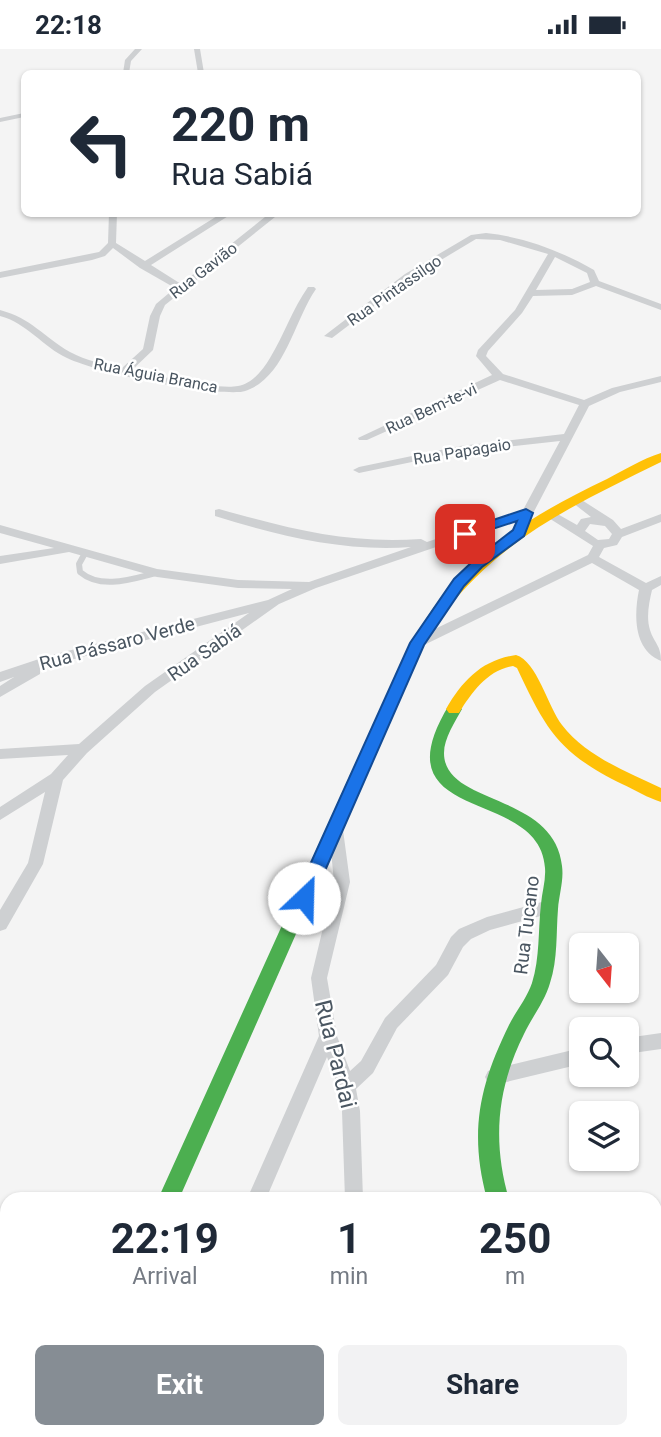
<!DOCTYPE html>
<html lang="en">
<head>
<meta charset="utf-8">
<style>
	body { margin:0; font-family:Roboto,sans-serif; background:#f2f2f3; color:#1f2937; height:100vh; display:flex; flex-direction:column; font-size:26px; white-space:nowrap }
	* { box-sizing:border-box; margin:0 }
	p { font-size:23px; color:#747a83 }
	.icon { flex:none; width:38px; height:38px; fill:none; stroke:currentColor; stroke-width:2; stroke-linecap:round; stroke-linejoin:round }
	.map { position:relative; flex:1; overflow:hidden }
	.drawer { position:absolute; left:0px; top:1143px; width:662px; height:247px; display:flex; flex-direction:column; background:#fff; border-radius:21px 21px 0 0; box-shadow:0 2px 5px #0004 }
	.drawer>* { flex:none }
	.banner { position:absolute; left:21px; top:21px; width:620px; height:147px; border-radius:10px; box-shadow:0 2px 5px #0004; background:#fff; color:#1f2937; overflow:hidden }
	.needle { width:46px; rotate:163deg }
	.controls { position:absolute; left:569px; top:884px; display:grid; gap:14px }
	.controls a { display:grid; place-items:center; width:70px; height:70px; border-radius:10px; background:#fff; box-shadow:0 2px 5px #0004; font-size:35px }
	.pin { position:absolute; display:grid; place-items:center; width:60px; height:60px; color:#fff; margin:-30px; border-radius:14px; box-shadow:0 4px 10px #0006 }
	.me { position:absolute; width:77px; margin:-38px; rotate:24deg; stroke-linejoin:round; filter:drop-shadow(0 0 5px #0008) }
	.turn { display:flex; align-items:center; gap:24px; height:147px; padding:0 35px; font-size:32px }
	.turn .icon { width:91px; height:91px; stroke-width:2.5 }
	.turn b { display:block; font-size:49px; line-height:60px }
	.eta { display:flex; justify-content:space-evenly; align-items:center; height:119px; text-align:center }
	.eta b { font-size:42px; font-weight:700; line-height:49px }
	.action { display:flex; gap:14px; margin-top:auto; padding:14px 35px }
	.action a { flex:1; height:80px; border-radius:10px; background:#868d94; color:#fff; font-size:28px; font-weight:700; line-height:80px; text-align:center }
	.action a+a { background:#f2f2f3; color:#1f2937 }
	.status { display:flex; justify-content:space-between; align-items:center; height:49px; padding:0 35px; background:#fff; direction:ltr }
	.status svg { height:19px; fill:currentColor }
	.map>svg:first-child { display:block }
</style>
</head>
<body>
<div class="status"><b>22:18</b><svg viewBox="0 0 49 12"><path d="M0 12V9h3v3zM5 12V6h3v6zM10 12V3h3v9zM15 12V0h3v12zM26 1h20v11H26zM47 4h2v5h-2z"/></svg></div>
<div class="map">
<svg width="661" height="1388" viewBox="0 0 661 1388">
	<rect width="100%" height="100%" fill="#f4f4f4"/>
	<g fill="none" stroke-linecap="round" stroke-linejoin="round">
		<path stroke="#ced0d2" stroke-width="6" d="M84,506L79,515L80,523C101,541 132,530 156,524"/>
		<path fill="#ced0d2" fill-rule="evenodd" d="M135,0H142L131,12L129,24H123L125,11Z
			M194,0H200L204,24H198Z
			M24,64V68L0,73V69Z
			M109,164H117L116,194L145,212L222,164H233L151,216L181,235L270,164H280L165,256L160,267L153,301L132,321C157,326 215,341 238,337C252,335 263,321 270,309C284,286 292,261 308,238H314L316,240C296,269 288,314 259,335C253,339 245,343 239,343C201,345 101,325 67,309C43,298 27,274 0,267V261C31,269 44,288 70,303C86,312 105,315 122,319L143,300L150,267L156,255L175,239L140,219L113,199L105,207L92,211L0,229V223L99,203L108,194Z
			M486,184C524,188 561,202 594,221L599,232L661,255V261L596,237L572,246L533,247L522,264L488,302L486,307L503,325L584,351L612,339L661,327V333L620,343L589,357L528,474H520L518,470L316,539L279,555L155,643L87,704L63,731L43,815L6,880L0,882V861L28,814L45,743L0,771V758L51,725L68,706L0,710V700L79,695L145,637L249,564L40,619V625L0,648V637L14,628L0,633V623L48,607L268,551L292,540L238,539L157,528L69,503L0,515V507L54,499L0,484V476L157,520L238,531L309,533L411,498C344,503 279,487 215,467V461L219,460C291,480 346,495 421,490L427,493L523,461L560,392L460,403L359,424L353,421L359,418L460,397L564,385L579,356L500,331L367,391H359L358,389L492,326L476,307L478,301L515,261L548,205L500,191L476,190L411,229L332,289L324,287L405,225L471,186ZM555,208L587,224L590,233L572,240L536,241Z
			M577,448L613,471L621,480L661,465V473L622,488L617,496L604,499L599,508L646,534L661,527V536L652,541C649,554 646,568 650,581C654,594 661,596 661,612C633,601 634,565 639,541L592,514L422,597H412L411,594L412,591L588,506L593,497L544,466L550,462L554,463L577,476L581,470L591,468L573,454L571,452ZM590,475L605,477L612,485L609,490L598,491L585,482Z
			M336,775L341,777L343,781L350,833L327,929L337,987L350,1022L361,1012L385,969L436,916L451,888L459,880L487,868L549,851L555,853L557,858L555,863L490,881L471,890L463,898L448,926L397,979L373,1024L356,1040L360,1062L363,1150H345L342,1062L338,1037L327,1008L266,1150H247L319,987L311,929L334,833L329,781L331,777Z
			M661,984V1000L626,1005V989Z
			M581,999V1015L494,1036L488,1034L485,1028L488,1022L494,1020Z
			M654,1336L661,1338V1375L654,1372Z
			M128,1382H149L148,1388H126Z
			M447,1382H468L470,1388H448Z"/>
		<path fill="#4caf50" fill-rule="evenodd" d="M439,556L446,561L424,595L179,1150H158L410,594L434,558Z
			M454,654L462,660C455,673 444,689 444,704C444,757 554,743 562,817C564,831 559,846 558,860C556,884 558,910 550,934C545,952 532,968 524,985C497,1039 492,1092 509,1150H487C469,1084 479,1037 509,976C516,962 527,949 532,934C540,909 538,881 541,855C542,843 546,831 545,819C540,736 375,778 449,656Z"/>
		<path fill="#ffc107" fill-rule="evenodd" d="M661,404V413C576,455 504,487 444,564H434L432,561L434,558C482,496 538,463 607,430C624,421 642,410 661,404Z
			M516,606C537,612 548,658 562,676C587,708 626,722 661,739V753C648,749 635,741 622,735C559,704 546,681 517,619L513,617C488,621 472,643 459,664H449L446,660C463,631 482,611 516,606Z
			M41,1382H65L63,1388H39Z"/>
	</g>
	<path fill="#1a73e8" stroke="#114b97" stroke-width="2" d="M526,460L533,464L524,487L482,518L464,537L424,596L313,849L311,854L304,857L298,854L295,849L410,594L454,530L473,512L513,481L517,472L465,489L458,485L460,482Z"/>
	<g text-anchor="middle" stroke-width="5" stroke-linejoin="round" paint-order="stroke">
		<g font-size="16" fill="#4a5661" stroke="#fff">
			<text transform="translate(203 221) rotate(-38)" y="6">Rua Gavião</text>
			<text transform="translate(394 241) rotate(-35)" y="6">Rua Pintassilgo</text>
			<text transform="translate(156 326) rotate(11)" y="6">Rua Águia Branca</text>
			<text transform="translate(431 359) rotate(-25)" y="6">Rua Bem-te-vi</text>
			<text transform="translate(462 402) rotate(-9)" y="6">Rua Papagaio</text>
		</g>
		<g font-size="19" fill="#4a5661" stroke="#fff">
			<text transform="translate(117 594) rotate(-15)" y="7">Rua Pássaro Verde</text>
			<text transform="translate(204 603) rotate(-35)" y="7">Rua Sabiá</text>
			<text transform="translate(526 876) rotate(-83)" y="7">Rua Tucano</text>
		</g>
		<g font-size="23" fill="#4a5661" stroke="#fff">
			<text transform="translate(336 1005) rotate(76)" y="8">Rua Pardai</text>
		</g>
	</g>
</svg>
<div class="controls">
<a><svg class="needle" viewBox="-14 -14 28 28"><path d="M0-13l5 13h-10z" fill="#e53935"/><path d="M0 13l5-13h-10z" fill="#747a83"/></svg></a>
<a><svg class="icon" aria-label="search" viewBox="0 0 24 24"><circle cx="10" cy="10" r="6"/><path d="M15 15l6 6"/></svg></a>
<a><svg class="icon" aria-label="layers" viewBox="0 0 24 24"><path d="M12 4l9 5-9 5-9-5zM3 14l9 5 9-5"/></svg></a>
</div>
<div class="pin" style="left:465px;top:485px;background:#d93025"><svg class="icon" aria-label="arrive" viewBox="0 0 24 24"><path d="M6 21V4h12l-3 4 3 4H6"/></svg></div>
<svg class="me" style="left:304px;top:849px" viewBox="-20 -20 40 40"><circle r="19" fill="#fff"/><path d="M0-13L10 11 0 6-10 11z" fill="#1a73e8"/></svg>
<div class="banner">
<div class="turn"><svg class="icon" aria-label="left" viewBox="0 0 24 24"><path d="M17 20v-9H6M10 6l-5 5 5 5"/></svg><div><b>220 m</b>Rua Sabiá</div></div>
</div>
<section class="drawer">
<div class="eta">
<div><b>22:19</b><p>Arrival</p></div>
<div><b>1</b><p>min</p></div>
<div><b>250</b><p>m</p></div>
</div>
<div class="action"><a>Exit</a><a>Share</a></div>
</section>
</div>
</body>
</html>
